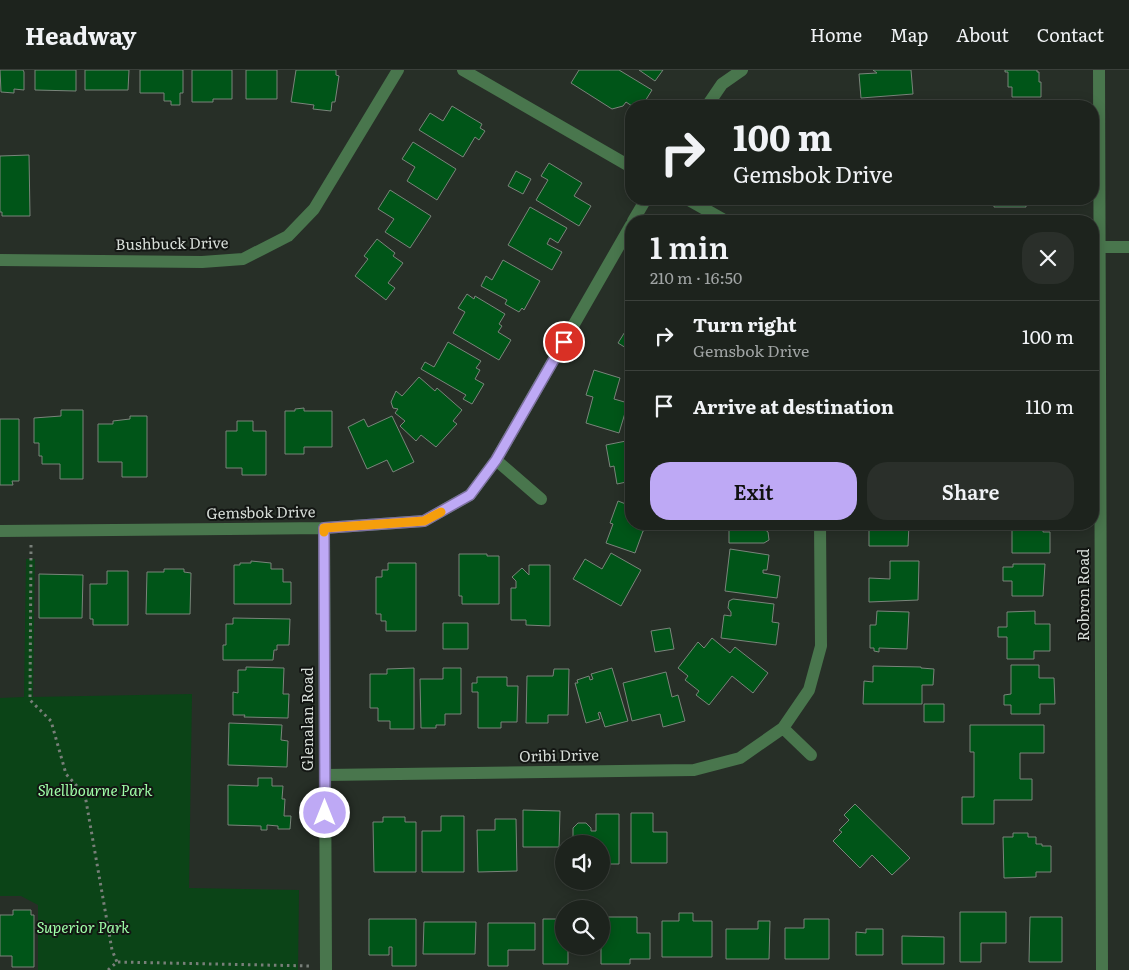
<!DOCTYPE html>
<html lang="en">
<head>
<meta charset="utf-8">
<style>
	body { margin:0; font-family:Literata,serif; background:#2a2f2a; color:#f1f3f6; height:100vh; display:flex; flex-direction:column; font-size:19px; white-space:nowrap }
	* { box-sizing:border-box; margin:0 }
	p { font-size:16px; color:#a0a4a4 }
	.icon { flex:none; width:28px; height:28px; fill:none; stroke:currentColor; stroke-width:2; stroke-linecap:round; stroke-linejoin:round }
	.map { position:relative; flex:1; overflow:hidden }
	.side { position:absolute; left:625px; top:145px; width:474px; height:315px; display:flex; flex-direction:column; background:#1d231d; border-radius:20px; box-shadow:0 2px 12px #0003,0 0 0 1px #3b403b }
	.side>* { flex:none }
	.hud { position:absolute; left:625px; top:30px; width:474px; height:105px; border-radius:20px; box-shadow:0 2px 12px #0003,0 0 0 1px #3b403b; background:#1d231d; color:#f1f3f6; overflow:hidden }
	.controls { position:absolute; left:555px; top:765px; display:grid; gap:10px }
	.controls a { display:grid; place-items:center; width:55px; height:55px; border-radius:50%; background:#1d231d; box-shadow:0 2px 12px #0003,0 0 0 1px #3b403b; font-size:25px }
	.pin { position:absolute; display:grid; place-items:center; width:42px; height:42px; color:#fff; margin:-21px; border:2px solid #fff; border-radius:50%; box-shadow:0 1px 5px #0007 }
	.me { position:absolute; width:55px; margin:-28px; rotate:0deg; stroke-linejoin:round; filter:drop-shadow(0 0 4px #0008) }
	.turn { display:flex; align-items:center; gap:18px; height:105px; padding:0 25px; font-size:22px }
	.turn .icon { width:65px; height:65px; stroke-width:2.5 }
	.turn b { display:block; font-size:35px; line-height:42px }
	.round { display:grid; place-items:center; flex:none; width:52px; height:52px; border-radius:20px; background:#2a2f2a }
	.overview { display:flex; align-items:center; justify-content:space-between; height:85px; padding:0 25px }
	h1 { font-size:30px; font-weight:600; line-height:38px }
	.button { display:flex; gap:10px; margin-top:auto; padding:10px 25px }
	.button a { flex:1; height:58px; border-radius:20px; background:#bea9f5; color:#111; font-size:20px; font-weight:600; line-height:58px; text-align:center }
	.button a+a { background:#2a2f2a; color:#f1f3f6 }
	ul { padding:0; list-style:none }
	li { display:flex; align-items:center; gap:15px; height:70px; padding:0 25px; border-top:1px solid #3b403b }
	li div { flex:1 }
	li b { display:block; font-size:19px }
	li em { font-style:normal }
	header { display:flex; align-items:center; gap:30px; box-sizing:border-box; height:70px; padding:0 25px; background:#1d231d; border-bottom:1px solid #3b403b }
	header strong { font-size:24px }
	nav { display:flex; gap:28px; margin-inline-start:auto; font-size:18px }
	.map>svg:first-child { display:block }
</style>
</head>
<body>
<header>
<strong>Headway</strong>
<nav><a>Home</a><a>Map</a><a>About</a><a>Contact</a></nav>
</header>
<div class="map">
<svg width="1129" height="900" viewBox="0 0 1129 900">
	<rect width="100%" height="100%" fill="#272f27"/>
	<path fill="#0b4417" d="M26,489H35L33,627L192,624L189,818L299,820L298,900H38V835L21,826H0V628L24,627Z"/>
	<path fill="#005518" stroke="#7a847b" d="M0,0H23L24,2V20L14,19V23L1,22Z
		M35,0H76V21L35,20Z
		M85,0H129L128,20H85Z
		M140,0H183V23H180V35H171V31H164V23H140Z
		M192,0H232V29H213V32H192Z
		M246,0H277V29H246Z
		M296,0H336V5L339,6L335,32H332L331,41L313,39L314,35L291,32Z
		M579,0H619L652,20L642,36H632L626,32L623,36L612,39L571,13Z
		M639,0H663L655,11Z
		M873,0H911L913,24L861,28L859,4L877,3Z
		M1005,0H1037V2H1039V12H1041V27H1012V17H1008V2H1005Z
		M452,36L482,54L480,58L485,61L479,70L475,67L463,87L419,60L430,43L443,51Z
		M413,72L456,99L437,130L407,111L415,97L402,89Z
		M29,85L30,146H2V142H0V86Z
		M549,93L582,113L574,126L591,136L579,156L536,130L548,110L541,106Z
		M516,101L531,109L523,124L508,116Z
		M390,120L431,146L410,178L385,162L394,149L378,139Z
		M994,129H1030H1026V137H994Z
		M530,137L567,158L558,173L550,168L547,174L562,182L552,200L508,175Z
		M377,169L395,183L393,186L403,193L388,213L395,218L386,230L355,206L368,189L364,186Z
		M503,190L540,211L524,240L522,238L519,242L505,234L507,230L481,216L486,206L492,210Z
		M467,224L474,229L475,226L505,244L499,254L502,256L498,262L511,270L499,290L453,263L465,242L458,238Z
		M631,252V281L618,273Z
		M448,272L481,291L476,298L480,300L475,309L484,314L472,334L463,329L466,325L421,299L425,292L434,297Z
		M594,300L620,308L614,329L628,333L619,363L586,353L593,327L586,325Z
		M419,307L435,321L437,318L462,340L453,351L457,354L436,377L421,365L416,371L400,356L405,351L395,343L398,339L393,338L391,332L396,321L402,326Z
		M304,338V341H332V377H304V384H285V341H295V339Z
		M61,340H83V409H60V394H42V386H39V373H34V348L61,346Z
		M130,346H147V407H122V392H98V354H113V351L130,349Z
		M392,346L414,392L393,402L387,390L367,399L348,357L364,349L368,357Z
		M0,349H19V411H12L13,415H0Z
		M237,351H253V361H266V405H242V398H226V361H237Z
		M631,370V411L617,414L614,396L610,397L606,375Z
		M618,431L631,436V454H651L649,459L643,461L635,483L606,473L613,454L610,453Z
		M729,454H781V459H764L768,462L769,470L764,473H729Z
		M869,454H909L908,476H869Z
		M1012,454H1043V462H1050V483H1012Z
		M730,479L769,485L767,500H763V503L780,506L777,528L725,521Z
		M611,483L641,500L621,536L573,509L585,489L602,499Z
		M459,484H487V486H499V534H462V526H459Z
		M251,491L271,493V499H283V512H291V534H234V495H240V493H251Z
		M890,491H919L918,530L869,532V508L890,509Z
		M388,493H416V561H386V551H381V544H376V507H382V500H388Z
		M1013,494H1045L1043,526H1012V511H1003V497H1013Z
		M529,495H550V556L526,555V550H511V518H516V511L512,507L522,498L529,505Z
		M164,499H184V502L191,503L190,544H146L147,502H164Z
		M107,501H128V555H93V549H90V514H107Z
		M39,504L83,505L82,548H39Z
		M733,529L774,534L772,552L779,553L776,575L721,568L724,545L731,546V542L728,538L729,531Z
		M877,541L909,542L907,579L879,578V582L874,581V578H870V555H876Z
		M1035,541V554H1050V581H1034V589H1007V567H998V557H1007V542Z
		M233,548L290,549L289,575H277V580H274L273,590H223V575H226V554H233Z
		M443,553H468V579H443Z
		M670,558L674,579L655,582L651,561Z
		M712,568L730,583L735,577L768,603L753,623L732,606L709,635L696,625L699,621L685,610L688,606L678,598L698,572L704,578Z
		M1011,595H1039V608H1054L1055,634H1040V644H1011V635H1004V625L1011,624Z
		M873,596L921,597V598L934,599L933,615H922V634H863L864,611L873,612Z
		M246,597L284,598L283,624H289L288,648L244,647L245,645H233V622L238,623V600H246Z
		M414,598V659H390V651H378V638H370V604H387V599Z
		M443,598H461V644H445V655H436V658H421L420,609H443Z
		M612,598L628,651L605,657L600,642L598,643L600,649L586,653L575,613H578L577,610L589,606L590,610L593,609L591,604Z
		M554,599H569L568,645H548V653H526L527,606H553Z
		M666,602L672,627L678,625L685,651L663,657L660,644L632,651L623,613Z
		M477,607H507V616H518L517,652H501V658H478V622H472V613H477Z
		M924,634H944V652H924Z
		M229,653L282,655L281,670L288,671L287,697L228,695Z
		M970,655H1044V683H1020V709H1032V730H994V754H962V727H974V682H970Z
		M258,708H272V716H283L282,729H285L284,746H291L290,759H278V756L267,755V760H261V756L228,755V715L258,716Z
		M855,734L910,788L892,805L872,785L860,798L833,771L842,762L839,760L849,750L844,745Z
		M523,740L560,741L559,777H523Z
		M631,743H653V762H667V793H631Z
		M596,744H619V794H601V774H573V758L578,753H586L591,758V761H596Z
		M441,746H464V802H422V761H441Z
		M383,747H405V752H416V802H374L373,752H383Z
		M495,749H516L517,801L478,802L477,760H495Z
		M1013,763H1028V767H1036V774H1042V776H1051V802H1036V807L1004,808L1003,767H1013Z
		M13,840H31V845H34V897H12V886H0V845H13Z
		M561,841H564V876H568V894H543V849H561Z
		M960,842H1006V873H981V892H960Z
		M679,843H693V851H712V887H662V851H679Z
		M605,847H637V863H650V889H630V894H601V863H605Z
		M1030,847H1062V892H1029Z
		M369,849H416V896H392V877H389V885H369Z
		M804,849H829V889H785V858H804Z
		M758,851H770L769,889H726V859H758Z
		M424,852H476L475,884H423Z
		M488,853H535V880H508V896H488Z
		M866,859H883V885H856V862L866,863Z
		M902,866L944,867V894H902Z"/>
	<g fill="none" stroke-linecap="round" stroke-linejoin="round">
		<path stroke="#787f79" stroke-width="3" stroke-dasharray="2.5 4" stroke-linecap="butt" d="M31,475L30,630L51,651L66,704L85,725L112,880L117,892
			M108,900L117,892L312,896"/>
		<path stroke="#49764d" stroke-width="12" d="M463,0L631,97
			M1099,0L1102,900
			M707,36L722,14L742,0
			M687,129L726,151
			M633,151L646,129
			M1092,177H1129
			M0,190L202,192L243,189L288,166L314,139L398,0
			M496,390L541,429
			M324,458L326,900
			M0,461L324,458L424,451L470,425L496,390L631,155
			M783,658L811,685
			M325,705L694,700L740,688L783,658L809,620L821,576L820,454"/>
	</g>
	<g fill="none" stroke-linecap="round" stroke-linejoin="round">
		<defs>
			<path id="route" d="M325,743L324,458L424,451L470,425L496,390L564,272"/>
		</defs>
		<use href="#route" stroke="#7c6e9f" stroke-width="12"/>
		<use href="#route" stroke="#bea9f5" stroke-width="9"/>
		<path stroke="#f59e0b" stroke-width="9" d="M324,462V458L424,451L441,442"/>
	</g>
	<g text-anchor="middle" stroke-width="4" stroke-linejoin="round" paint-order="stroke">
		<g font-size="15" fill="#d6dcd7" stroke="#131613">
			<text transform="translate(172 174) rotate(-1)" y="5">Bushbuck Drive</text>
			<text transform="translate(261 443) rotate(-1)" y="5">Gemsbok Drive</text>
			<text transform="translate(1084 525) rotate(-90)" y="5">Robron Road</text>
			<text transform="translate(308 649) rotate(-90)" y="5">Glenalan Road</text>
			<text transform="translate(559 686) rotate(-1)" y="5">Oribi Drive</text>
		</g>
		<g font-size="15" font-style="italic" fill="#9efda7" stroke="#131613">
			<text x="95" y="726">Shellbourne Park</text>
			<text x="83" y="863">Superior Park</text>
		</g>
	</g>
</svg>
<div class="controls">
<a><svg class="icon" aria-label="sound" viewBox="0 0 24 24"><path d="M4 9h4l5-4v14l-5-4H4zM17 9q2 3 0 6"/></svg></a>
<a><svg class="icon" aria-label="search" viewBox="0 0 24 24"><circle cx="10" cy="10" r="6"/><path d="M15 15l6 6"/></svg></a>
</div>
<div class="pin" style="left:564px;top:272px;background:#d93025"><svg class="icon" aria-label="arrive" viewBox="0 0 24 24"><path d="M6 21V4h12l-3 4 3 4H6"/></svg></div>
<svg class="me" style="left:325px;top:743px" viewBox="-20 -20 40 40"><circle r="17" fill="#bea9f5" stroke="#fff" stroke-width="3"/><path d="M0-11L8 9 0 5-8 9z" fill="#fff"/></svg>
<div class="hud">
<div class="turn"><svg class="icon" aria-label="right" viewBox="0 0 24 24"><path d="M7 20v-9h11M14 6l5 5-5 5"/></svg><div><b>100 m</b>Gemsbok Drive</div></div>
</div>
<section class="side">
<div class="overview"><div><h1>1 min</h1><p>210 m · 16:50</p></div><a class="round"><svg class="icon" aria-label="close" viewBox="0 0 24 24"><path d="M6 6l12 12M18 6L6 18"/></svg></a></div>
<ul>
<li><svg class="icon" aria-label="right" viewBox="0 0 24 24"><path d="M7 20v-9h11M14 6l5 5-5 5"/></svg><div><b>Turn right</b><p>Gemsbok Drive</p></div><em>100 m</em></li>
<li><svg class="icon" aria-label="arrive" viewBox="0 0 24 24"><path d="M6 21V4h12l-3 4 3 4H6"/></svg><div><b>Arrive at destination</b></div><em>110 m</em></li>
</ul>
<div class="button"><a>Exit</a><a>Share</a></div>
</section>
</div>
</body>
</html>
